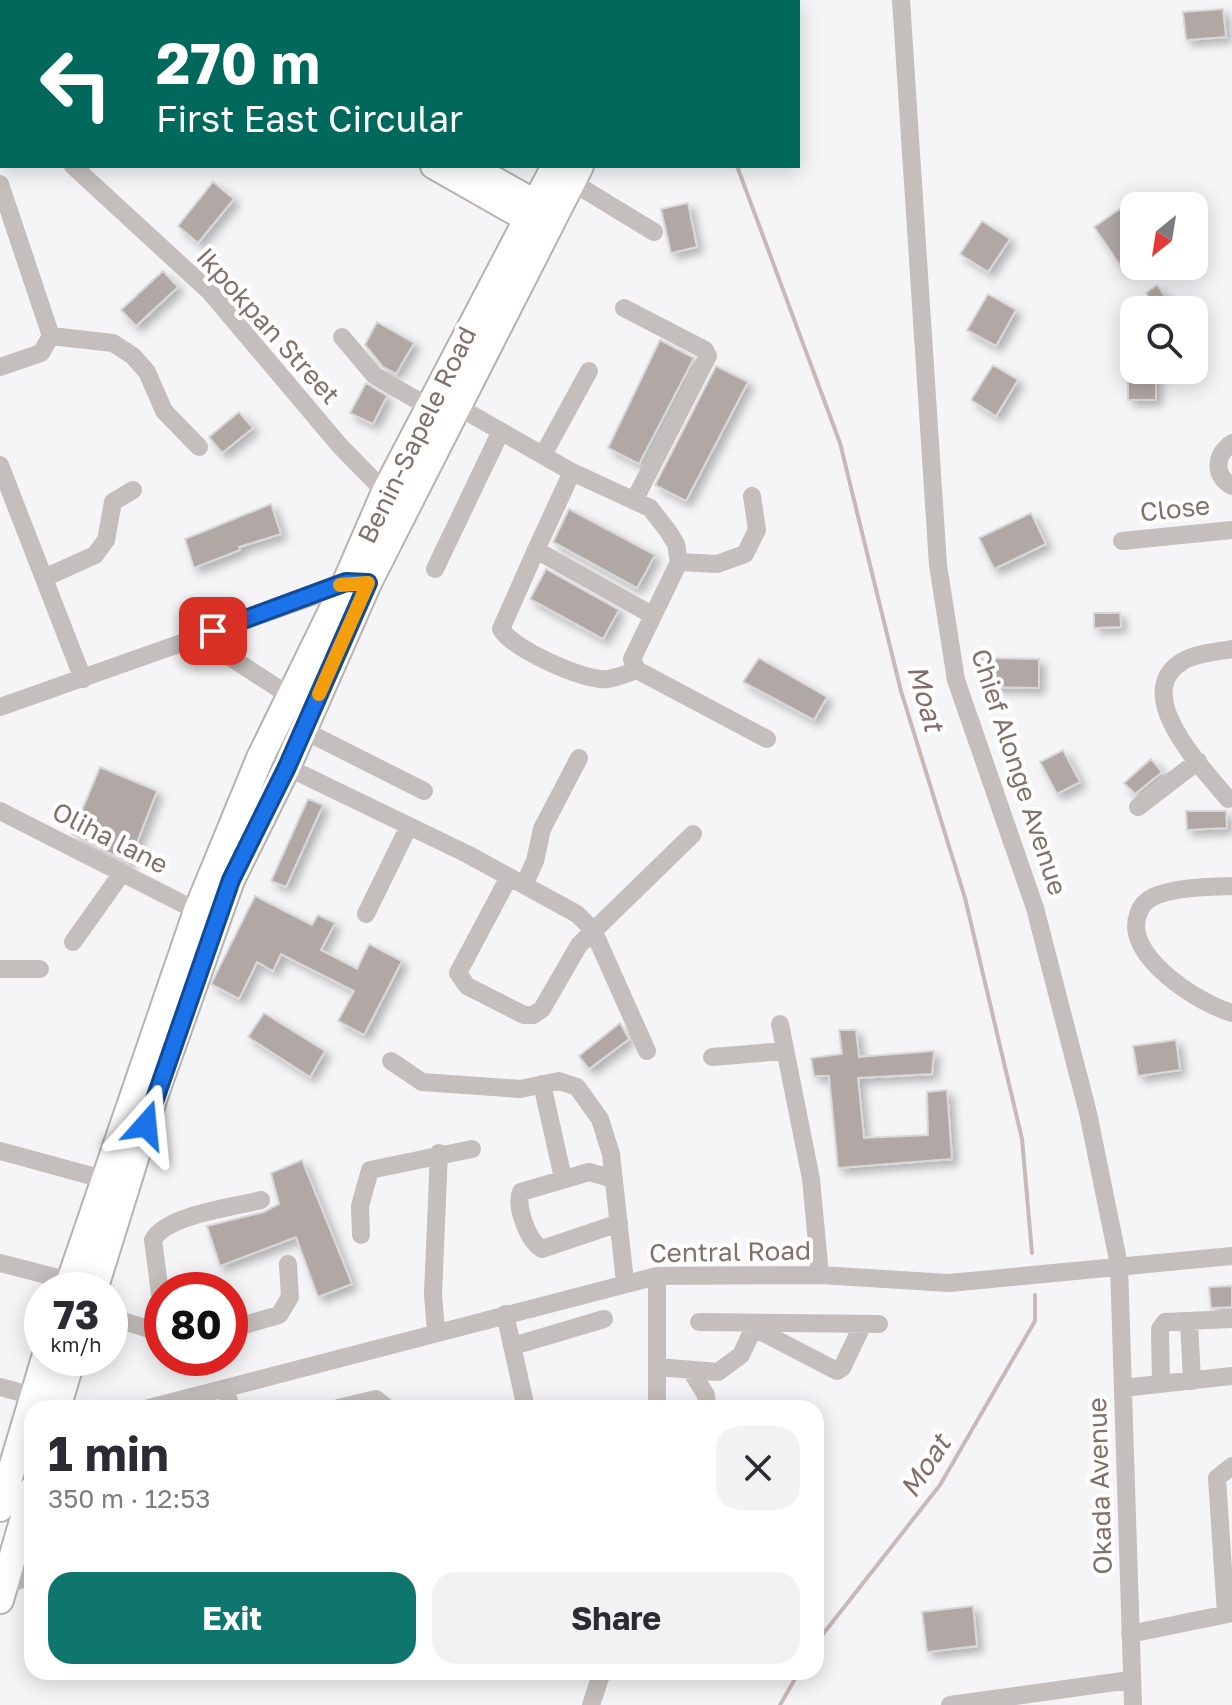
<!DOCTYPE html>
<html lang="en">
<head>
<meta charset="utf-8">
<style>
	body { margin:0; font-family:"Golos Text",sans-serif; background:#f2f2f3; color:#2b2b33; height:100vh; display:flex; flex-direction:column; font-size:30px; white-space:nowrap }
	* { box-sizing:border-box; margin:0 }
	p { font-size:26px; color:#7c7c81 }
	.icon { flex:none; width:44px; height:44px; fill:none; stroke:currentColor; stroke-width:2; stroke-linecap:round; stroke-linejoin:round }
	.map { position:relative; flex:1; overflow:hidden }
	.sheet { position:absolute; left:24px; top:1400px; width:800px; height:280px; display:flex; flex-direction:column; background:#fff; border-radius:24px; box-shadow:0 4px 20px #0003 }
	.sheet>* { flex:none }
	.guide { position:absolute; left:0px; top:0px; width:800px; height:168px; box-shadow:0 4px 20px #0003; background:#00695c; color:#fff; overflow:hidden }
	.needle { width:52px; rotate:210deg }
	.tools { position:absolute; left:1120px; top:192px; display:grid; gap:16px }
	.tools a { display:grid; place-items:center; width:88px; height:88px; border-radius:16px; background:#fff; box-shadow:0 4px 20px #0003; font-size:40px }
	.speed { position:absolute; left:24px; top:1272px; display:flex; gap:16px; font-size:40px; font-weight:700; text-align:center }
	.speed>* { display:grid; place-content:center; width:104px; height:104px; border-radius:50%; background:#fff; box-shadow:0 4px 20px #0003; line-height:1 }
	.speed small { font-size:20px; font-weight:400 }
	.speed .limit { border:12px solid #d22; background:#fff; color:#111 }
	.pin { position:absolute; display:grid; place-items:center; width:68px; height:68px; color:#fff; margin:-34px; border-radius:16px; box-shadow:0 4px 12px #0006 }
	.me { position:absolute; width:88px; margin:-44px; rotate:18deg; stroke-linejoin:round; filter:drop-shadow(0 0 6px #0008) }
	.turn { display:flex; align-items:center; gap:28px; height:168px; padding:0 24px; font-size:36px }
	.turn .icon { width:104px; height:104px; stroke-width:2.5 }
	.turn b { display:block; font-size:56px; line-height:68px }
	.round { display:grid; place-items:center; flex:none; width:84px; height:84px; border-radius:24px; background:#f2f2f3 }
	.head { display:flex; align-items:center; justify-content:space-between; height:136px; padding:0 24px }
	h1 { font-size:48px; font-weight:700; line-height:60px }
	.primary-button { display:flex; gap:16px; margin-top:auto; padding:16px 24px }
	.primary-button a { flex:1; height:92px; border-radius:24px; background:#0f766e; color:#fff; font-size:32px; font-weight:700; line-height:92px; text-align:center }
	.primary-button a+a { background:#f2f2f3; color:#2b2b33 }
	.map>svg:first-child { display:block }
</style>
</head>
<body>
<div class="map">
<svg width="1232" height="1705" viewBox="0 0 1232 1705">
	<defs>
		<filter id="shadow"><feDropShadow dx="5.5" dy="5.5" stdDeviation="4" flood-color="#0004"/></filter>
	</defs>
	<rect width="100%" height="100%" fill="#f5f5f7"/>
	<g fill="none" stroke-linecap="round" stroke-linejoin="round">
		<path stroke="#c6bab8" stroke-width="4" d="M737,166L840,443L901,691L965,898L1022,1139L1032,1253
			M816,1643L940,1485L1035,1321V1295
			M780,1705L799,1672"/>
	</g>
	<path fill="#b1a7a4" stroke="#d7d7d9" stroke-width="2" filter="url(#shadow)" d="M1223,9L1226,37L1186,40L1183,12Z
		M213,182L234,199L198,243L178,226Z
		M688,203L697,247L671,253L661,209Z
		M1120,209L1134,229V260L1122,268L1094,227Z
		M982,221L1010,239L988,272L960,254Z
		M163,271L178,287L136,326L121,310Z
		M1157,285L1175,310H1157L1146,293Z
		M988,294L1016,310L996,346L967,330Z
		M377,322L414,343L396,374L383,367L365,345Z
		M660,340L694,358L639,464L608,448Z
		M993,365L1018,380L996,416L971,400Z
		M716,366L748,382L686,501L655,485Z
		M1128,370H1156V400H1128Z
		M366,383L387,396L373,424L350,413Z
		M239,412L253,428L222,453L209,437Z
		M271,504L281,534L239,547L240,550L194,568L185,539Z
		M569,509L655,555L637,588L553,542Z
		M1031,513L1046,544L994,569L979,538Z
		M546,569L619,610L603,639L530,599Z
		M1094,613H1120L1121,627L1094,628Z
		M759,658L827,697L814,720L743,682Z
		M982,658L1039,659V688L982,687Z
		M1063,750L1080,782L1057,794L1040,762Z
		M1151,759L1162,772L1135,794L1124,783Z
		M100,767L157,791L129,863L72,834Z
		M308,799L323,805L286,887L271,881Z
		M1186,811H1226L1227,828L1187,830Z
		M255,896L312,925L318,915L335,923L321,950L357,969L369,944L402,961L364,1035L338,1021L354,991L281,954L273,971L257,962L239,999L211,984Z
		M264,1013L325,1051L310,1077L248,1037Z
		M620,1023L629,1039L589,1069L579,1056Z
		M839,1030H856L859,1057L934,1051L932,1074L858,1078L864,1138L928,1135L927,1092L947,1090L952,1159L838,1168L829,1076H814L811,1058L842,1054Z
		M1176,1040L1180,1070L1138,1076L1133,1046Z
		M302,1160L352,1284L318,1297L296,1237L220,1266L207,1226L264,1212L279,1204L271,1173Z
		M1232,1286V1307L1211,1308L1209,1287Z
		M973,1606L977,1646L927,1652L922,1612Z"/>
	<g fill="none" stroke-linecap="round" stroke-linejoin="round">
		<defs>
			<path id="major" d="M139,0L142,2
				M171,0L175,2
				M433,166L526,219
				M471,166L535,202"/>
			<path id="highway" d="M640,2L641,0
				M664,2L665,0
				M67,1290L197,911L260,758L346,582L385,492L555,166
				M94,1290L154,1097L231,880L287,767L368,583L580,166
				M57,1408L72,1358
				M0,1508L45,1358
				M0,1600L32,1490"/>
		</defs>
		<use href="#major" stroke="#b8b3b0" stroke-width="28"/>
		<use href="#highway" stroke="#b7b2b0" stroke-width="30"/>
		<path stroke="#c4bebc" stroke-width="18" d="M901,0L938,565L956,680L1035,908L1088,1113L1119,1265L1133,1705
			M0,106L2,108
			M73,166L210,292L340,446L385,492
			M572,182L654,232
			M0,184L51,336L41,353L0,367
			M624,308L705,350L708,356L634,501
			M51,336L113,343L133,356L147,372L164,411L199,447
			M342,337L375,376L429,407
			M448,401L572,472L650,508L668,531L676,544L679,562L632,659L637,670L767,739
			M1232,443C1215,455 1213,475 1232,486
			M543,455L589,371
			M0,465L83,679
			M1122,541L1232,530
			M536,550L572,472
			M679,562L717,564L745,554L757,530L752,496
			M435,569L501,431
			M44,578L95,555L106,540L113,502L133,490
			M213,631L233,659L290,696
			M637,670C628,673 617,678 607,679C585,682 511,648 501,629L536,550L652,615
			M0,707L352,583
			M303,730L424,791
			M287,767L467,854L577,914L593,930L647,1051
			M1228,799C1205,770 1128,694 1183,661C1197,653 1216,652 1232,649
			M1138,807L1198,761
			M0,811L197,911
			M509,877L458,973L467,986L524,1015H533L542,1009L579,945L693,834
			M524,885L535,861L542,829L579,758
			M1232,886C1208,887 1175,887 1153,897C1145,901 1140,907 1138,915C1123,956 1200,1004 1232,1013
			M366,914L409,826
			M73,942L122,873
			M0,969H40
			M780,1024L811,1179L820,1275
			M712,1057L784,1051
			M391,1061L422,1082L520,1089L559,1081L577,1087L600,1119L611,1154L625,1282
			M542,1084L563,1178
			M0,1151L103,1179
			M614,1179L589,1172L521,1192C515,1206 528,1241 542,1249L619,1223
			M361,1235L360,1206L370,1170L472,1149
			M0,1263L70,1281
			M657,1276V1408
			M162,1308L153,1240C166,1215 234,1207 261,1200
			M505,1314L526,1408
			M110,1317L162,1333
			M1189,1321L1192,1381
			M699,1322L879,1324
			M754,1328L837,1371L842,1368L863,1324
			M230,1329L279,1315L290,1297L288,1264
			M436,1332L433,1294L439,1153
			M513,1346L604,1319
			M658,1367L718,1372L741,1355L756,1323
			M691,1371L706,1395L707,1408
			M1161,1384L1160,1329L1165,1322L1232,1319
			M0,1387L44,1399
			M225,1388L231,1408
			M1123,1388L1232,1376
			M149,1408L657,1276L820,1275L949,1283L1232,1256
			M338,1408L376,1399L387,1408
			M4,1585L32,1576
			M1226,1614L1217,1478L1232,1466
			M1130,1634L1232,1613
			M591,1705L602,1672
			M950,1705L1130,1680"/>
		<use href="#major" stroke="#fff" stroke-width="24"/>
		<use href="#highway" stroke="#fff" stroke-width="26"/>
	</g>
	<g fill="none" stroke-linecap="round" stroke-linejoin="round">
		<defs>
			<path id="route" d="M146,1125L231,880L287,767L368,583L346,582L213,631"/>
		</defs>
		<use href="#route" stroke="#114b97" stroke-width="20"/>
		<use href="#route" stroke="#1a73e8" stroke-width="14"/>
		<path stroke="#f59e0b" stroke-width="14" d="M319,694L368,583L340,585"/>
	</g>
	<g text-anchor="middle" stroke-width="8" stroke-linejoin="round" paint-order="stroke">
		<g font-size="26" fill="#827069" stroke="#fff">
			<text transform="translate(268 326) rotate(48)" y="9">Ikpokpan Street</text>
			<text transform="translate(417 435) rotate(-64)" y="9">Benin-Sapele Road</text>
			<text transform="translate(1175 509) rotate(-6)" y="9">Close</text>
			<text transform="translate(1019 772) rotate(72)" y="9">Chief Alonge Avenue</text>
			<text transform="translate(110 838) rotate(27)" y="9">Oliha lane</text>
			<text transform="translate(730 1252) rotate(-1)" y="9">Central Road</text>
			<text transform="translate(1100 1486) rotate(-92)" y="9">Okada Avenue</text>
		</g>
		<g font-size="28" font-style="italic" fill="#856e6a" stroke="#fff">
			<text transform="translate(926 698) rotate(74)" y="10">Moat</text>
			<text transform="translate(925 1466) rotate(-57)" y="10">Moat</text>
		</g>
	</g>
</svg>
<div class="tools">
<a><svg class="needle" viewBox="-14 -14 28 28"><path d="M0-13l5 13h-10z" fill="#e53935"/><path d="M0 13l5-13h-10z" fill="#7c7c81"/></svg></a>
<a><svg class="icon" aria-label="search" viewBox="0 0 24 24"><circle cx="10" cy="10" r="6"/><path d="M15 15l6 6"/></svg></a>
</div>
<div class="speed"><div>73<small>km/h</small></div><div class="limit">80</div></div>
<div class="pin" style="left:213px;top:631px;background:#d93025"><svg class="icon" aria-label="arrive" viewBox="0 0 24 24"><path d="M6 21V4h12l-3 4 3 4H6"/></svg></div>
<svg class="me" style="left:146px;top:1125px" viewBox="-20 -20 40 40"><path d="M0-17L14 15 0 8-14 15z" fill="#1a73e8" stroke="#fff" stroke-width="4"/></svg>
<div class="guide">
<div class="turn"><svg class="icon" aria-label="left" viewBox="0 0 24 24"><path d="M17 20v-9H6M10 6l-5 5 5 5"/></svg><div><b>270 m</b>First East Circular</div></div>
</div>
<section class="sheet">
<div class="head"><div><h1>1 min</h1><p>350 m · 12:53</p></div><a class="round"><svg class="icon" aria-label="close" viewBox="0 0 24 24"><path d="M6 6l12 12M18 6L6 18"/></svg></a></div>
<div class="primary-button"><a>Exit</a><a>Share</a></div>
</section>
</div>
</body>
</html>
